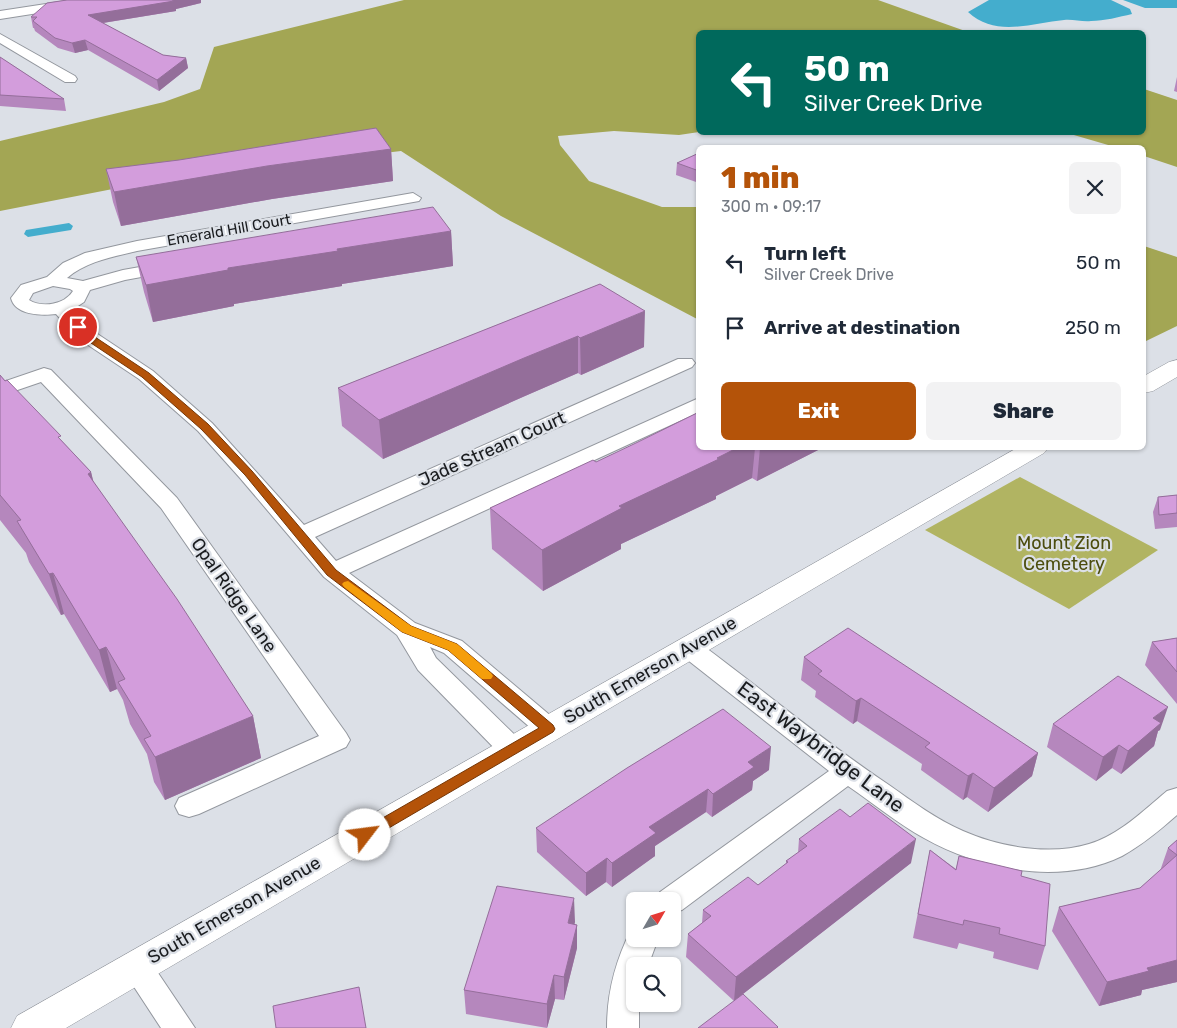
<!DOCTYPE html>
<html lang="en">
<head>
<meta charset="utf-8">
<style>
	body { margin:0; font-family:Rubik,sans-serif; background:#f2f2f3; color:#1f2937; height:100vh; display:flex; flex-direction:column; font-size:19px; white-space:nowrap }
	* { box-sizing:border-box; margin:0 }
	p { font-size:16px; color:#747a83 }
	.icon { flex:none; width:28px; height:28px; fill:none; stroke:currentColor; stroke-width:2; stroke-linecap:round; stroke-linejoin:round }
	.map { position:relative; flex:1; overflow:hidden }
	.drawer { position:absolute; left:696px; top:145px; width:450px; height:305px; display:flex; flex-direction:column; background:#fff; border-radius:8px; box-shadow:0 1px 4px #0004 }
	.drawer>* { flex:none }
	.hud { position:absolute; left:696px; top:30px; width:450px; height:105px; border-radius:8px; box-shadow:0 1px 4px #0004; background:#00695c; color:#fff; overflow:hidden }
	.needle { width:32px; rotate:51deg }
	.buttons { position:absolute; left:626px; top:892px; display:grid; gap:10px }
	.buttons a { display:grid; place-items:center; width:55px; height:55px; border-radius:8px; background:#fff; box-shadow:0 1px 4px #0004; font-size:25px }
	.pin { position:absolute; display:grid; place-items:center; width:42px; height:42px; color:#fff; margin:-21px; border:2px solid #fff; border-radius:50%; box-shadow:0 1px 5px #0007 }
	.me { position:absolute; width:55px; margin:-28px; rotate:60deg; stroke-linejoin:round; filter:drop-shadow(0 0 4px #0008) }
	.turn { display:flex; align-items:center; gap:18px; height:105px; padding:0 25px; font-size:22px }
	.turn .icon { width:65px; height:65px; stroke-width:2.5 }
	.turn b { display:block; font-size:35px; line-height:42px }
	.round { display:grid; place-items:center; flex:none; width:52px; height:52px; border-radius:8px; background:#f2f2f3 }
	.overview { display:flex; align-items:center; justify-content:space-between; height:85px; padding:0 25px }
	h1 { font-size:30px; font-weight:800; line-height:38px; color:#b45309 }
	.primary-button { display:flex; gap:10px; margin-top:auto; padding:10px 25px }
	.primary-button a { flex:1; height:58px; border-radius:8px; background:#b45309; color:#fff; font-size:20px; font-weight:800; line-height:58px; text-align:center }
	.primary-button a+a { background:#f2f2f3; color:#1f2937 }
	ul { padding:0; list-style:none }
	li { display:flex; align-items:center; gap:15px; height:65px; padding:0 25px }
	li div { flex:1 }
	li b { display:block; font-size:19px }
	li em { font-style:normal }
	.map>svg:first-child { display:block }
</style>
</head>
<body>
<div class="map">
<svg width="1177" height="1028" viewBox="0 0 1177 1028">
	<rect width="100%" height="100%" fill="#dce0e7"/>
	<path fill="#b1b462" d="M1020,477L1158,550L1069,609L925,530Z"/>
	<path fill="#a3a654" d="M404,0H878L968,32H699V132L679,135L614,131L558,136L560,145L589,181L662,207H699V320L501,216L401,151L164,179L0,211V141L164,102L200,89L214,47Z
		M1144,89L1177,100V167L1144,156V148L1115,147L1067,133L1144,132Z
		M1144,246L1177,257V326L1144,342Z"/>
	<path fill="#44adcd" d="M989,0H1111L1130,9L1132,14C1119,17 1104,21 1091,21C1082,22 1073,19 1064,20C1031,23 996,38 968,12Z
		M1123,0H1177V8H1145Z
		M69,223L73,226L71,230L28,237L24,234L26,230Z"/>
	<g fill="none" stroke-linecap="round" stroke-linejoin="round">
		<defs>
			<path id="minor" d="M72,0H102L96,4L0,19V11Z
				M0,34L75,76L77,79L75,82H65L0,43Z
				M413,193L421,198L419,201L137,251C113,257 87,261 67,278L83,281L123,270L168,262L174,263L177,267L174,271L125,280L90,290L84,302L72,310L93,331L153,371L212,423L304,525L678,359H692L695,363L692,367L315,537L336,561L699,398V412L349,573L415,623L462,641L558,722L562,729L558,736L549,739L540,736L444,653L430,647L436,658L522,742L526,749L522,756L512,759L502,756L418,670L397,635L324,577L240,478L198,431L139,379L79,339L56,314C41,316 15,315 11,298L21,285L47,277L63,263L85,253L137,241ZM53,286L70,289L73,291C64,305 42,308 29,300L33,293Z
				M44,368L51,370L177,498L346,733L350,740L346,747L199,814L189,817L179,814L175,806L179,798L319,736L161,508L41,382L0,396V383Z
				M689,640L698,642C762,689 823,741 889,785C913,802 936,819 963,831C999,847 1050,856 1089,844C1119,835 1143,811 1167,791L1177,788V815C1160,830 1142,845 1122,856C1060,886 981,870 924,838C897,823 873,803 848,786L682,910L672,913V901H656L660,892L829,771L680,654L676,648L680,642Z
				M635,929V939H658L648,966H635V1004H639V1028H607C607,992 615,962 631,930Z
				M137,954L148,958L195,1028H161L121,967L126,958Z"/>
			<path id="primary" d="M1177,360V377L1153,391L1144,393V376L1169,362Z
				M1017,448H1048L1044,453L66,1028H11L17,1016Z"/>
		</defs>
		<use href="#minor" stroke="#93979e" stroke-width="2"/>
		<use href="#primary" stroke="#93979e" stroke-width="1"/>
		<use href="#minor" fill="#fff" fill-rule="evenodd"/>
		<use href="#primary" fill="#fff" fill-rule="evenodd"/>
	</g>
	<path fill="#b587bd" d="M201,3L176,9V11L103,23L163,55L186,58L188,68L159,91L88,50L75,53L58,48L35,31L34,28H33L31,17Z
		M0,57L64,99L66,111L0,106Z
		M1177,77V92L1174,91Z
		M391,149L393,181L272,199L121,226L113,202L106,169Z
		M699,153V183L676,175L677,163Z
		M451,231L453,266L342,284V286L234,304V306L153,322L144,292L136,257Z
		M600,284L644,347L581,375L578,373L525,396L383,459L342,426L338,388Z
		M0,375L91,472L93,481L253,716L261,758L165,800L154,782L147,754L130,724L123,700L117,689L110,692L64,614L61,615L29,562L26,553L0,520Z
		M699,448H822L757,481L752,478L716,496V499L621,544V549L543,591L492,549L490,508L596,462Z
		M1177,495V527L1155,529L1153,512L1158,497Z
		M1177,638V704L1145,665L1152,642Z
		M804,657L1038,753L1032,776L988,812L967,797L963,800L921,770L922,764L857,721L853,724L815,697L816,691L801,680Z
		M1053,724L1160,730L1158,731L1154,746L1121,774L1112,768L1096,781L1047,747Z
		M769,770L753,781L752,790L712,817L706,812L655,846V856L612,887L606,882L586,896L537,852L536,828Z
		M850,817L911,863L734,1001L686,957L688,934L702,923L703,910L758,885L786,864V861L798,853L799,839Z
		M1177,840V982L1142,990L1141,995L1099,1006L1052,931L1059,907L1140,888L1160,871L1168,848Z
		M930,850L956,869L959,856L1021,876L1045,946L1038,970L993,958L994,952L959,943L957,949L913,938Z
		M575,922L574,924L577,925V948L564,1000L555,999L547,1028L466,1014L464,990Z"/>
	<path fill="#946e9a" d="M171,0H201V3L176,9V11L90,25L88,15Z
		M85,40L88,50L75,53L72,43Z
		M186,58L188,68L159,91L157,80Z
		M391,149L393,181L272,199L121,226L114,192L267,166Z
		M451,231L453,266L342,284V286L234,304V306L153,322L146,285L228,268L337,249Z
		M645,311L644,347L581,375L580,338Z
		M578,336V373L525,396L383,459L379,420L524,358Z
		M737,448H755L752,478L716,496V499L621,544V549L543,591L542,550L619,506Z
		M760,448H822L757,481Z
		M91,472L101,512L88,474Z
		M53,573L64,614L61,615L49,574Z
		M106,647L117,689L110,692L99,650Z
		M861,698L857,721L853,724L856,701Z
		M1168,707L1160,730L1158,731L1154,746L1121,774L1128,751L1153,718Z
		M253,716L261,758L165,800L155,757Z
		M1119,745L1112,768L1096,781L1103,757Z
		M771,747L769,770L753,781L752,790L712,817L713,794L748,762Z
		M1038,753L1032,776L988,812L994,788Z
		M973,773L967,797L963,800L968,776Z
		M708,789L706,812L655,846V856L612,887V863L649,827Z
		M916,839L911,863L734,1001L736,977Z
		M607,858L606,882L586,896V873Z
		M574,898L575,922L569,947L568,923Z
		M577,925V948L564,1000V977Z
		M1177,960V982L1142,990L1141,995L1099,1006L1107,982L1147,968Z
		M554,975L555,999L547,1028V1004Z"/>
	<path fill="#d39ddc" stroke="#946e9a" d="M67,0H172L174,1L88,15L163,55L186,58L157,80L85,40L72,43L55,38L33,21L37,17H31L47,3Z
		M0,57L64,99L0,95Z
		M376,128L391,149L267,166L114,192L106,169L179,160Z
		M699,153V171L677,163Z
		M433,207L451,231L337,249L338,251L228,268V270L146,285L136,257Z
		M600,284L645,311L580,338L578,336L524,358L379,420L338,388Z
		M0,375L5,381L7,380L61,436L58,437L91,472L88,474L177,599L253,716L155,757L144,739L151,736L118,682L125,679L106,647L99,650L53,573L49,574L17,521L21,520L0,495Z
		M699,412V448H737L717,458L719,459L619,506L622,508L542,550L490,508L593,460L596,462L636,443Z
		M1177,495V513L1159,515L1158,497Z
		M848,628L1038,753L994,788L973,773L968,776L925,747L930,743L861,698L856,701L818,674L822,671L804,657Z
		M1177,638V672L1152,642Z
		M1118,676L1168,707L1153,718L1161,723L1128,751L1119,745L1103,757L1053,724Z
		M723,709L771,747L748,762L754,767L713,794L708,789L649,827L656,833L612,863L607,858L586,873L536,828L627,768Z
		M868,803L916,839L736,977L688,934L711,916L703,910L748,877L758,885L788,862L786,861L807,846L799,839L840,809L850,817Z
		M1177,840V960L1147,968L1149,971L1107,982L1059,907L1140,888L1177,855L1168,848Z
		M930,850L956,870L959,856L1022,871L1021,876L1050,884L1045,946L999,934L1000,928L964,920L963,925L918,914Z
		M497,886L574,898L568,923L577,925L564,977L554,975L547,1004L464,990Z
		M359,987L366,1028H276L273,1006Z
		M743,994L778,1027L777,1028H698Z"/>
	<path fill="#b45309" stroke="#753606" d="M74,325H81L89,333L149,373L208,424L252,471L336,570L411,626L457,644L553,725L555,729L553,732L370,839H360L358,835L360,831L539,728L448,650L402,632L327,575L245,475L201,429L142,377L82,337L73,327Z"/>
	<path fill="#f59e0b" d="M348,581L411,626L457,644L491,673L493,676L491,679H482L448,650L402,632L344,587L342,584L344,582Z"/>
	<g text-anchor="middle" stroke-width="4.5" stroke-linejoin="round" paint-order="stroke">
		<g font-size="15" fill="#1a1c1f" stroke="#dce0e7">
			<text transform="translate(229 230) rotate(-10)" y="5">Emerald Hill Court</text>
		</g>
		<g font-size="18" fill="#1a1c1f" stroke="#dce0e7">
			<text transform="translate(492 449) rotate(-24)" y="6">Jade Stream Court</text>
			<text transform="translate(234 595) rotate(55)" y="6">Opal Ridge Lane</text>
			<text transform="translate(650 670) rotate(-30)" y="6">South Emerson Avenue</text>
			<text transform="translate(234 910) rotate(-30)" y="6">South Emerson Avenue</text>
		</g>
		<g font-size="18" fill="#4c4d0e" stroke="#dce0e7">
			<text x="1064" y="549">Mount Zion<tspan x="1064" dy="21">Cemetery</tspan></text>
		</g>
		<g font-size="21" fill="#1a1c1f" stroke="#dce0e7">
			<text transform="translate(821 747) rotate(37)" y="7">East Waybridge Lane</text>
		</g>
	</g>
</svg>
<div class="buttons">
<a><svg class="needle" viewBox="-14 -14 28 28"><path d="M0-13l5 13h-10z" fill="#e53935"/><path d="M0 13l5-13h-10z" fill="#747a83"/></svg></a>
<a><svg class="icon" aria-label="search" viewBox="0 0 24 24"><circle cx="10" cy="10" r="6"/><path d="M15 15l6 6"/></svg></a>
</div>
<div class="pin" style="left:78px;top:327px;background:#d93025"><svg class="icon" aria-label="arrive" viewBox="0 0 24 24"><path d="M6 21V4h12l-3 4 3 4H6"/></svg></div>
<svg class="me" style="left:365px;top:835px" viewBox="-20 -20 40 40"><circle r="19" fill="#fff"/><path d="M0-13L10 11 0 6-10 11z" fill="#b45309"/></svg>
<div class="hud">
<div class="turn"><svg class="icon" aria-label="left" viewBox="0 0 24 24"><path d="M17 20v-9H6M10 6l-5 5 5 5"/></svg><div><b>50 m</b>Silver Creek Drive</div></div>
</div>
<section class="drawer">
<div class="overview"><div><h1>1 min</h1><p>300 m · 09:17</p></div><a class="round"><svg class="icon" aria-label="close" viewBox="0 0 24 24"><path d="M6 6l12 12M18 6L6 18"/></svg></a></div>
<ul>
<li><svg class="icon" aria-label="left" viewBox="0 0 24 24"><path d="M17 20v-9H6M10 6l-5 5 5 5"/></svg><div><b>Turn left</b><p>Silver Creek Drive</p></div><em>50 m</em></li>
<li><svg class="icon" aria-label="arrive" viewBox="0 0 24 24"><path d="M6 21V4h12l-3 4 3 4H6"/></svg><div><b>Arrive at destination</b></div><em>250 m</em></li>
</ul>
<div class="primary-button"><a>Exit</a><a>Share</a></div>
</section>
</div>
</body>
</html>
